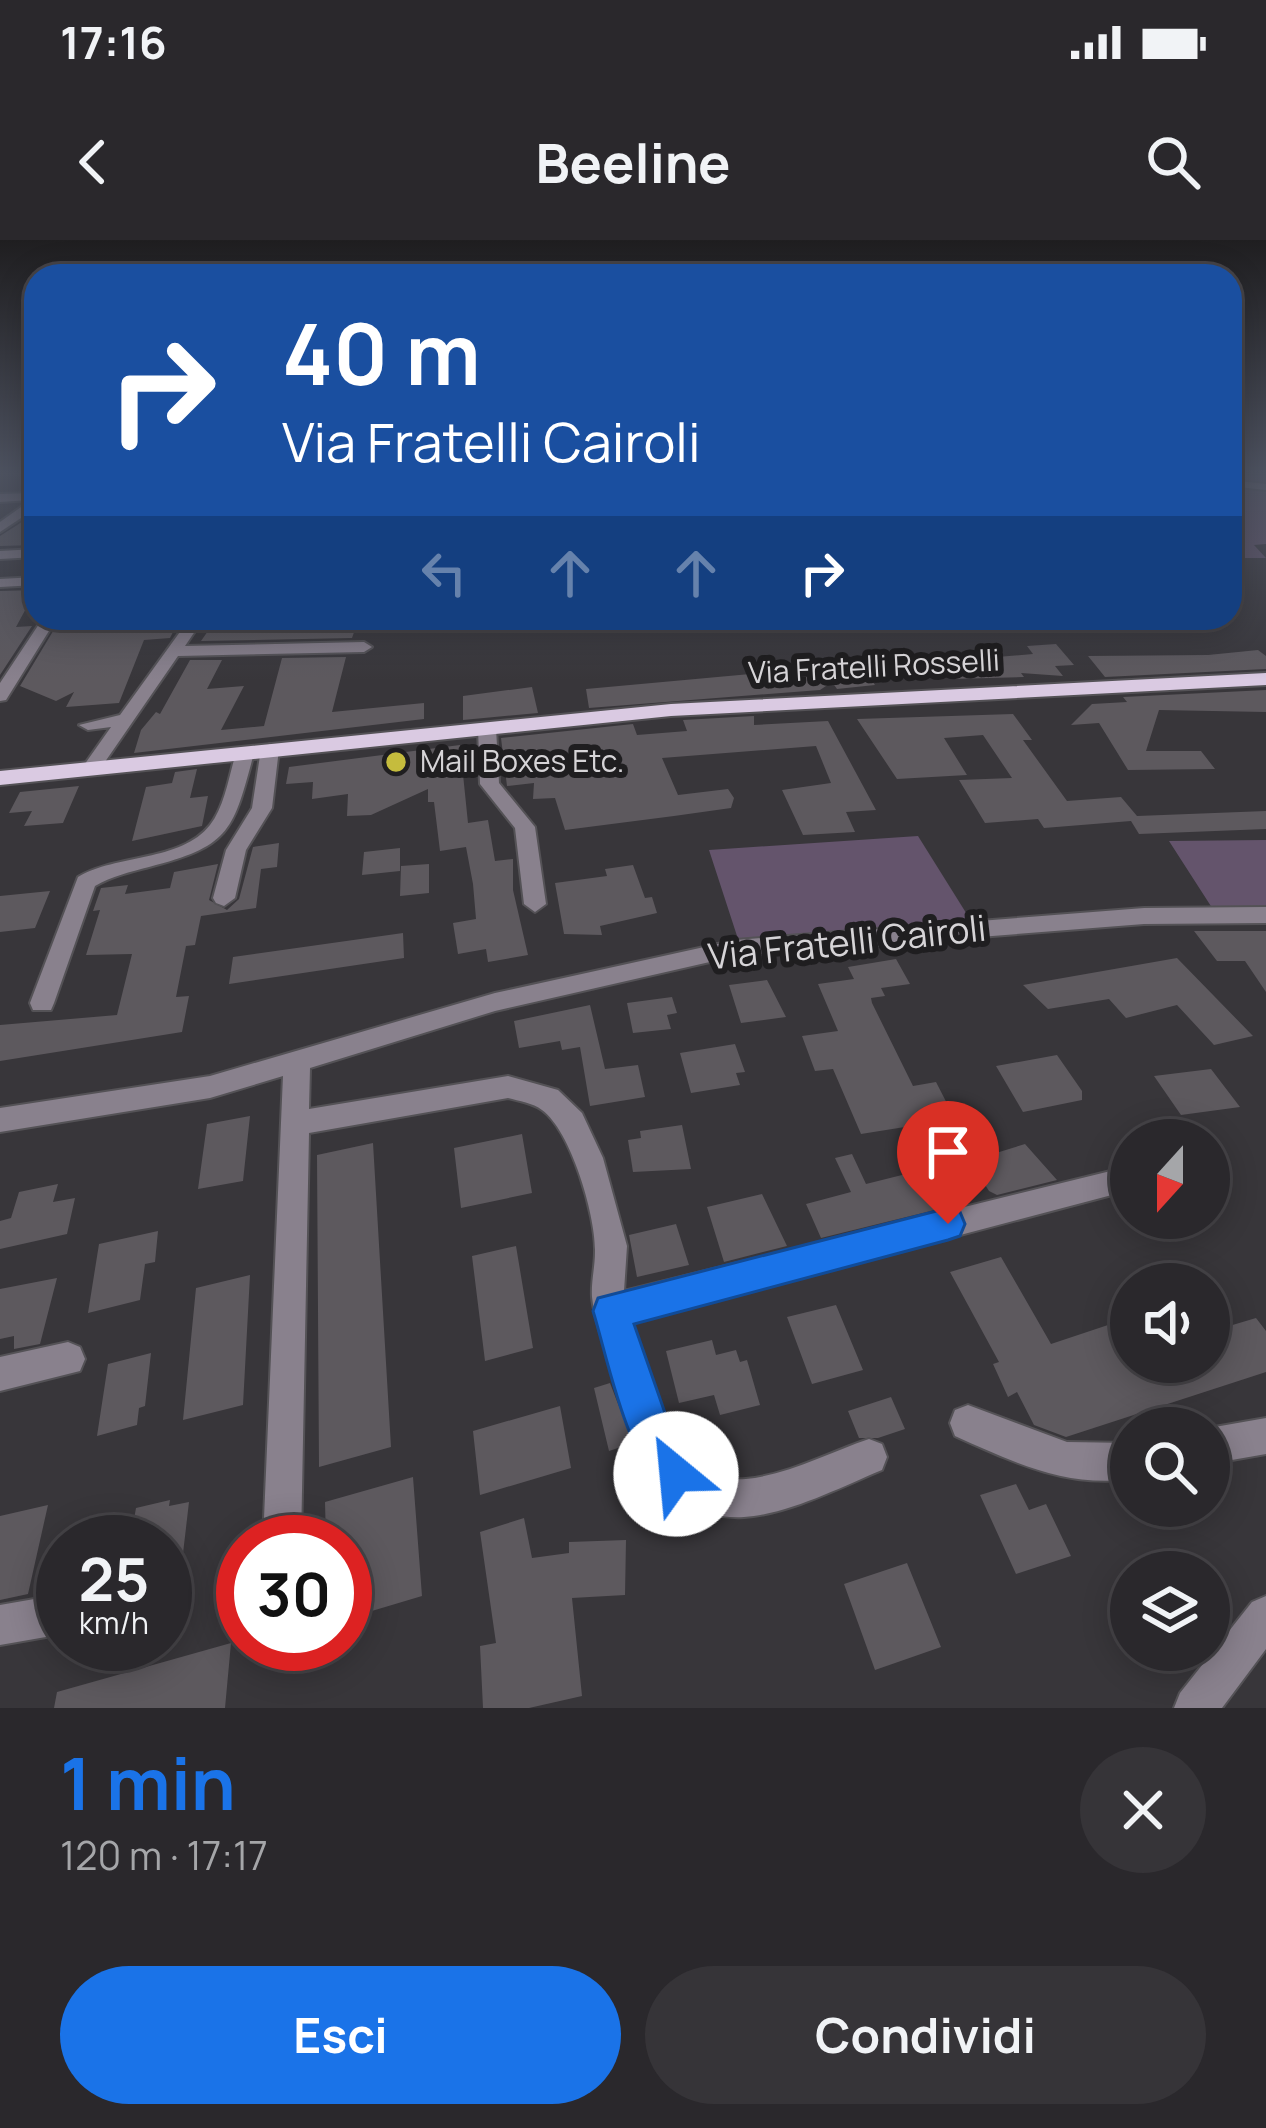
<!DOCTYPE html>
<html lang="it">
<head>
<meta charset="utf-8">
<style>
	body { margin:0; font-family:Manrope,sans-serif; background:#363438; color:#f1f3f6; height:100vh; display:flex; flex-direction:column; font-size:45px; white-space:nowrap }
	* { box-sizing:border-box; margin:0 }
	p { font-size:39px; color:#a5a6a9 }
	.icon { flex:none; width:66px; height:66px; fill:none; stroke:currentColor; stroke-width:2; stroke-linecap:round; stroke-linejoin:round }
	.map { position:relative; height:1468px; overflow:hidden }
	.drawer { display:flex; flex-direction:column; background:#2a282c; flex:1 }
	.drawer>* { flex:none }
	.guide { position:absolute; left:24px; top:24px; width:1218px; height:366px; border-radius:36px; box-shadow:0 6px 30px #0003,0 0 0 3px #464448; background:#1a4fa0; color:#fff; overflow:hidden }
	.needle { width:78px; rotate:201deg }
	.buttons { position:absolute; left:1110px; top:879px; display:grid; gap:24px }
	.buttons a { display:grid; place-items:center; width:120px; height:120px; border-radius:50%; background:#2a282c; box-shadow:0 6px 30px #0003,0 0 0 3px #464448; font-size:60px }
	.speed { position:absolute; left:36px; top:1275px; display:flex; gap:24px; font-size:60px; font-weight:700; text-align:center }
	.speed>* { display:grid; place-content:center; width:156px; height:156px; border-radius:50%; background:#2a282c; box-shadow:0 6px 30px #0003,0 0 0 3px #464448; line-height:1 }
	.speed small { font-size:30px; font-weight:400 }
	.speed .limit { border:18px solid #d22; background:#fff; color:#111 }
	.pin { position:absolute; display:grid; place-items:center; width:102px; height:102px; color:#fff; margin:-123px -51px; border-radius:50% 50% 50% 0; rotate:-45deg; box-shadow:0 0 12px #0007 }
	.pin .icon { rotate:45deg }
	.me { position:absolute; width:132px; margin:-66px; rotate:332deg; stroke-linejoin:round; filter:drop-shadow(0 0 9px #0008) }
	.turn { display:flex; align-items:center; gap:42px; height:252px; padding:0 60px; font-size:54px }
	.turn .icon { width:156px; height:156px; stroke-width:2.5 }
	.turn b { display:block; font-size:84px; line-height:102px }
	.lanes { display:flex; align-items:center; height:114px; padding:0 60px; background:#0003; justify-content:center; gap:60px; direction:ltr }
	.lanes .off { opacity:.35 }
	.round { display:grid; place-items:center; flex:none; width:126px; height:126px; border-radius:63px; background:#363438 }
	.headline { display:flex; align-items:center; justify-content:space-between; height:204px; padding:0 60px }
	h1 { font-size:72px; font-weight:700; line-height:90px; color:#1a73e8 }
	.primary-button { display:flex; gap:24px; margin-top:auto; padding:24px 60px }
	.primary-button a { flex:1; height:138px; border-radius:72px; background:#1a73e8; color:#fff; font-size:48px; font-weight:700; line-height:138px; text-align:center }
	.primary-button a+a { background:#363438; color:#f1f3f6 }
	.status { display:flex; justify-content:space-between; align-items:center; height:84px; padding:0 60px; background:#2a282c; direction:ltr }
	.status svg { height:33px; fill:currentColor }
	header { display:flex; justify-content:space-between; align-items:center; height:156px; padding:0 60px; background:#2a282c; font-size:54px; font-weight:700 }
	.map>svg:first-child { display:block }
</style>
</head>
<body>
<div class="status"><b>17:16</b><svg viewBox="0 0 49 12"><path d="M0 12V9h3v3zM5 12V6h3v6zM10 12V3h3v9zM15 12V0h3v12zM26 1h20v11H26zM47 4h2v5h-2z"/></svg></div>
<header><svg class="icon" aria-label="back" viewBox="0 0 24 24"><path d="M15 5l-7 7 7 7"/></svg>Beeline<svg class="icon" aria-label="search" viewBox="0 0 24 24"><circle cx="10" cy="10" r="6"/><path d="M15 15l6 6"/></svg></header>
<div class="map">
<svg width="1266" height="1468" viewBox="0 0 1266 1468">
	<rect width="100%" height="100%" fill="#38363a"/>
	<path fill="#64546c" d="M1230,235H1266V304L1254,305L1266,318H1230Z
		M918,596L973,684L738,699L709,610Z
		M1266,600V674H1216L1169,601Z"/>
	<path fill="#5d595e" d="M36,273V305L0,306V296Z
		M36,350L16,387L32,386L0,435V351Z
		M61,378H180L170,398L144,400L119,463L66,467L74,452L56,461L20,446Z
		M217,378H359L352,398L201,401Z
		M1056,404L1074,425L1055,426L1063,436L1021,433L1024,437L950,439L938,422L1033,414L1027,406Z
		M1258,410L1266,416V429L1105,437L1088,416L1208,415Z
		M346,417L332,472L424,463V479L134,513L141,490L156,472L160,474L190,420H222L207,449L244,446L221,490L264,486L282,418Z
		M860,424L875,445L837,449L832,442L820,450L589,468L586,449Z
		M532,447L538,473L463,480V456Z
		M1266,450V472L1159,470L1146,511H1201L1215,529L1128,530L1099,483L1071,485L1092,464L1127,462L1123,457Z
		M1013,474L1032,500H1023L1067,561L1121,557L1137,576L1266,571V589L1139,594L1131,581L1044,588L1038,579L985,583L959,540L1012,538L983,495L944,498L967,535L897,539L857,479Z
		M754,476V485L828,481L876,570L846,572L855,592L803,595L782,550L831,543L816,506L662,518L678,555L728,549L734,558L731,568L674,576L565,590L555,558L533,559L534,543L507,546L501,498L633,484L637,495L687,491L683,480Z
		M460,505L468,583L488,580L495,621L513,619V650L528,715L488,722L486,709L458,714L453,683L476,679L473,644L466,607L440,611L434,562H428V549L371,575L347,576L348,554L312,559L313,542L286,544L289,527Z
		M197,529L190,558L208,556L202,586L132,601L146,547L172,543L175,532Z
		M79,546L63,583L24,586L32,571L9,573L20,552Z
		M279,603L277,627L261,629L256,668L201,676L195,705L186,706L176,757L189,756L182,792L0,821V785L117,775L132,714L86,715L100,670L93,671L101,648L128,645L125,654L170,648L174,632L218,624L209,660L227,670L239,659L253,607Z
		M400,608V631L362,635L364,612Z
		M429,624V653L400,656L401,626Z
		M633,625L645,658L652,657L657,673L600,686L602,695L564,694L555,643L607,636L605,629Z
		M50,651L35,688L0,692V656Z
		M1194,691H1266V752L1245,721H1217Z
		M403,693L404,718L229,744L233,717Z
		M1177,718L1253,796L1214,805L1177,765L1126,778L1109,759L1048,769L1023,745Z
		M896,719L910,744L881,748L885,756L871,758L872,763L913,846L936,842L955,879L861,894L833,829L815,831L802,796L838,791L818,744L854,739L848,727Z
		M767,740L786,777L741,783L729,745Z
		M672,757L677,773L667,775L671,789L633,793L627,763Z
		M590,765L605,829L638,825L645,857L590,866L580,807L562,810L560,801L519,808L514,781Z
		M735,804L745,832L736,833L740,845L691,853L680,813Z
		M1057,815L1082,851V860L1023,872L996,826Z
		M1211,829L1240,867L1181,875L1154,836Z
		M250,876L243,941L198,949L207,884Z
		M682,885L691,929L633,932L628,900L641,898L640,891Z
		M522,894L532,953L461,968L454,908Z
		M373,903L391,1207L319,1227L317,915Z
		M1025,904L1057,940L997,955L989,951L970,921Z
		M852,914L866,944L922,930L943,968L821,998L806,964L851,952L835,918Z
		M58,944L53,962L75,958L67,994L0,1009V981L11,978L19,952Z
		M762,954L787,1006L724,1022L707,967Z
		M676,984L689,1025L637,1037L629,995Z
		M158,991L155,1022L145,1024L140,1060L88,1073L99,1004Z
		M516,1006L533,1108L485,1121L472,1016Z
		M1001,1017L1051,1104L1111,1084L1131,1111V1122H1209V1092L1256,1078L1266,1091V1132L1066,1197L1034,1185L1017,1152L1008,1157L993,1124L999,1122L950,1032Z
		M250,1035L243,1165L183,1180L196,1048Z
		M57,1038L40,1104L14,1109V1096L0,1099V1049Z
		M836,1065L863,1130L812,1144L787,1077Z
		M712,1100L716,1115L736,1110L740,1122L747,1120L760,1165L720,1175L714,1155L679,1163L666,1111Z
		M151,1113L145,1166L139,1168L137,1185L97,1196L108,1124Z
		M610,1143L633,1203L609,1211L594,1148Z
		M891,1157L905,1189L878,1198H859L848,1171Z
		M560,1166L571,1228L480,1255L473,1191Z
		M413,1237L422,1356L345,1379V1302H326L325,1262Z
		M1016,1244L1029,1270L1046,1264L1071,1316L1016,1334L980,1255Z
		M170,1260L169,1266L189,1262L182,1322L165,1326V1302H130L136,1268Z
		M48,1265L28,1354L0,1360V1276Z
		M524,1278L532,1318L569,1313V1302L626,1300L625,1355L572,1358L582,1456L529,1468H483L480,1406L496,1403L480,1292Z
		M907,1323L941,1407L875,1430L844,1344Z
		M231,1403L225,1468H54L57,1452Z"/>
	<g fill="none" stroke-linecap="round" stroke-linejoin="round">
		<defs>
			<path id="minor" d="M1230,240L1266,244V250L1230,246Z
				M36,253V268L0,292V282L31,260L0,262V254Z
				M36,309V317L0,319V311Z
				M36,337V345L0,347V339Z
				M43,378H57L6,460L0,461V443Z
				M190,378H204L185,406L364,402L372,407L364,412L178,416L98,532H84L82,528L111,487L88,490L79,485L120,475Z
				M487,483L496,488L499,543L535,587L546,664L535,672L524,664L515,588L480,544L478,488Z
				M270,504L279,509L272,568L246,610L235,658L224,666L216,663L213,658L226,610L252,568L261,509Z
				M245,508L254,513C233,591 231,606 149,627C130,632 112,636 95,646L54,763L51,770H33L30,763L78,637C116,614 181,622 210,585C225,566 229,535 236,513Z
				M1266,667V683L1144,684L736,716L495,771L310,828L309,869L508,836L558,850L582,873L603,918L627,1006L624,1051L1131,926V950L1127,951L631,1082C649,1139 667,1246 746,1239C788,1235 830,1212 869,1199L882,1204L887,1217L882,1230C841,1247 789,1274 744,1277C657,1282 627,1187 608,1119C603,1099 594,1078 592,1057C591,1042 595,1027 595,1012C596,976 571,891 542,870C533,863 519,861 508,858L309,893L301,1302H263L283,836L210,858L0,892V868L210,836L495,753L736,700L1144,668Z
				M68,1102L80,1107L85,1119L80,1131L0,1151V1117Z
				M968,1165L1067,1202L1131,1203V1239C1067,1248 1013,1222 955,1196L950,1183L955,1170Z
				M1266,1178V1214L1209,1224V1188Z
				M63,1354V1394L0,1405V1365Z
				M1266,1356V1409L1222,1468H1174L1180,1453L1252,1362Z"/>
			<path id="major" d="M1266,433V445L671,476L0,545V531L671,464Z"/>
		</defs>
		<use href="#minor" stroke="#545256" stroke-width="4"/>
		<use href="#major" stroke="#545256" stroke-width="4"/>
		<use href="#minor" fill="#89818d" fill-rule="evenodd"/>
		<use href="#major" fill="#dacae2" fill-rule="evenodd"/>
	</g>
	<linearGradient id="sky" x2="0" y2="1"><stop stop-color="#1f1e20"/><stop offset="0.53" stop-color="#4d5260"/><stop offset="1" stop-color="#4d5260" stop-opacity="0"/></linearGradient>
	<rect width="1266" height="440" fill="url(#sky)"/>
	<path fill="#1a73e8" stroke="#114b97" stroke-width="3" d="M948,968L960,972L965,984L960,996L948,1000L634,1084L672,1193L697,1234L691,1249L676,1255C629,1235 608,1119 593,1071L598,1058Z"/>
	<circle fill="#c5bc3d" stroke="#1f1e20" stroke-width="4.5" cx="396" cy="522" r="12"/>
	<g text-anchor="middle" stroke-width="12" stroke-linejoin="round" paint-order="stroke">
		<g font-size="30" fill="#d6d4d7" stroke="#1f1e20">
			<text transform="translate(874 427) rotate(-3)" y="10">Via Fratelli Rosselli</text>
		</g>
		<g font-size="30" fill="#d6d4d7" stroke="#1f1e20" text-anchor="start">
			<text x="420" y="532">Mail Boxes Etc.</text>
		</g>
		<g font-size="36" fill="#d6d4d7" stroke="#1f1e20">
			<text transform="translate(847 702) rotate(-6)" y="13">Via Fratelli Cairoli</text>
		</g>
	</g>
</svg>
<div class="buttons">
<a><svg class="needle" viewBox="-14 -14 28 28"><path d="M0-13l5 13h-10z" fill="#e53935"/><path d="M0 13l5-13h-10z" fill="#a5a6a9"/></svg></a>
<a><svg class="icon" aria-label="sound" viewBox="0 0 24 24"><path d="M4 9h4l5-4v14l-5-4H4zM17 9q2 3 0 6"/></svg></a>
<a><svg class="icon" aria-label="search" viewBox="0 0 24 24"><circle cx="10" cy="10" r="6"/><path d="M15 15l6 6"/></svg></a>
<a><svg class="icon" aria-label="layers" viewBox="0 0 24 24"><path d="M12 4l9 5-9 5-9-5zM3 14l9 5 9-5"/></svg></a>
</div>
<div class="speed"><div>25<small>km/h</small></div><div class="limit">30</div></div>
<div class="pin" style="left:948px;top:984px;background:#d93025"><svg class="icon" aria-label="arrive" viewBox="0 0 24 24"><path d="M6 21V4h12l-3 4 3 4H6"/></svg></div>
<svg class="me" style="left:676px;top:1234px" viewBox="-20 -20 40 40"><circle r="19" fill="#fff"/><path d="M0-13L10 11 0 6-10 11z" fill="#1a73e8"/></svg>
<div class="guide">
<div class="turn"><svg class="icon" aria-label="right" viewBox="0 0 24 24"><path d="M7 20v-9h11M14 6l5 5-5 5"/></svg><div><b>40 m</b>Via Fratelli Cairoli</div></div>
<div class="lanes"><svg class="icon off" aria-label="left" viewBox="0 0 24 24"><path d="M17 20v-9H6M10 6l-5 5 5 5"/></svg><svg class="icon off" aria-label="ahead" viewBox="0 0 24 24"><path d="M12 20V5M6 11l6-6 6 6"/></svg><svg class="icon off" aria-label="ahead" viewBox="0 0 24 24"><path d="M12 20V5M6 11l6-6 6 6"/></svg><svg class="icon" aria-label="right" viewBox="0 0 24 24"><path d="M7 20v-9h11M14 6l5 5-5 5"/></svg></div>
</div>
</div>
<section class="drawer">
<div class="headline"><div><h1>1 min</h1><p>120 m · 17:17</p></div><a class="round"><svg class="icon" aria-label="close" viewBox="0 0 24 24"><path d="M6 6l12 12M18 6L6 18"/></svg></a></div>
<div class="primary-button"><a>Esci</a><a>Condividi</a></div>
</section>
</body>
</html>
